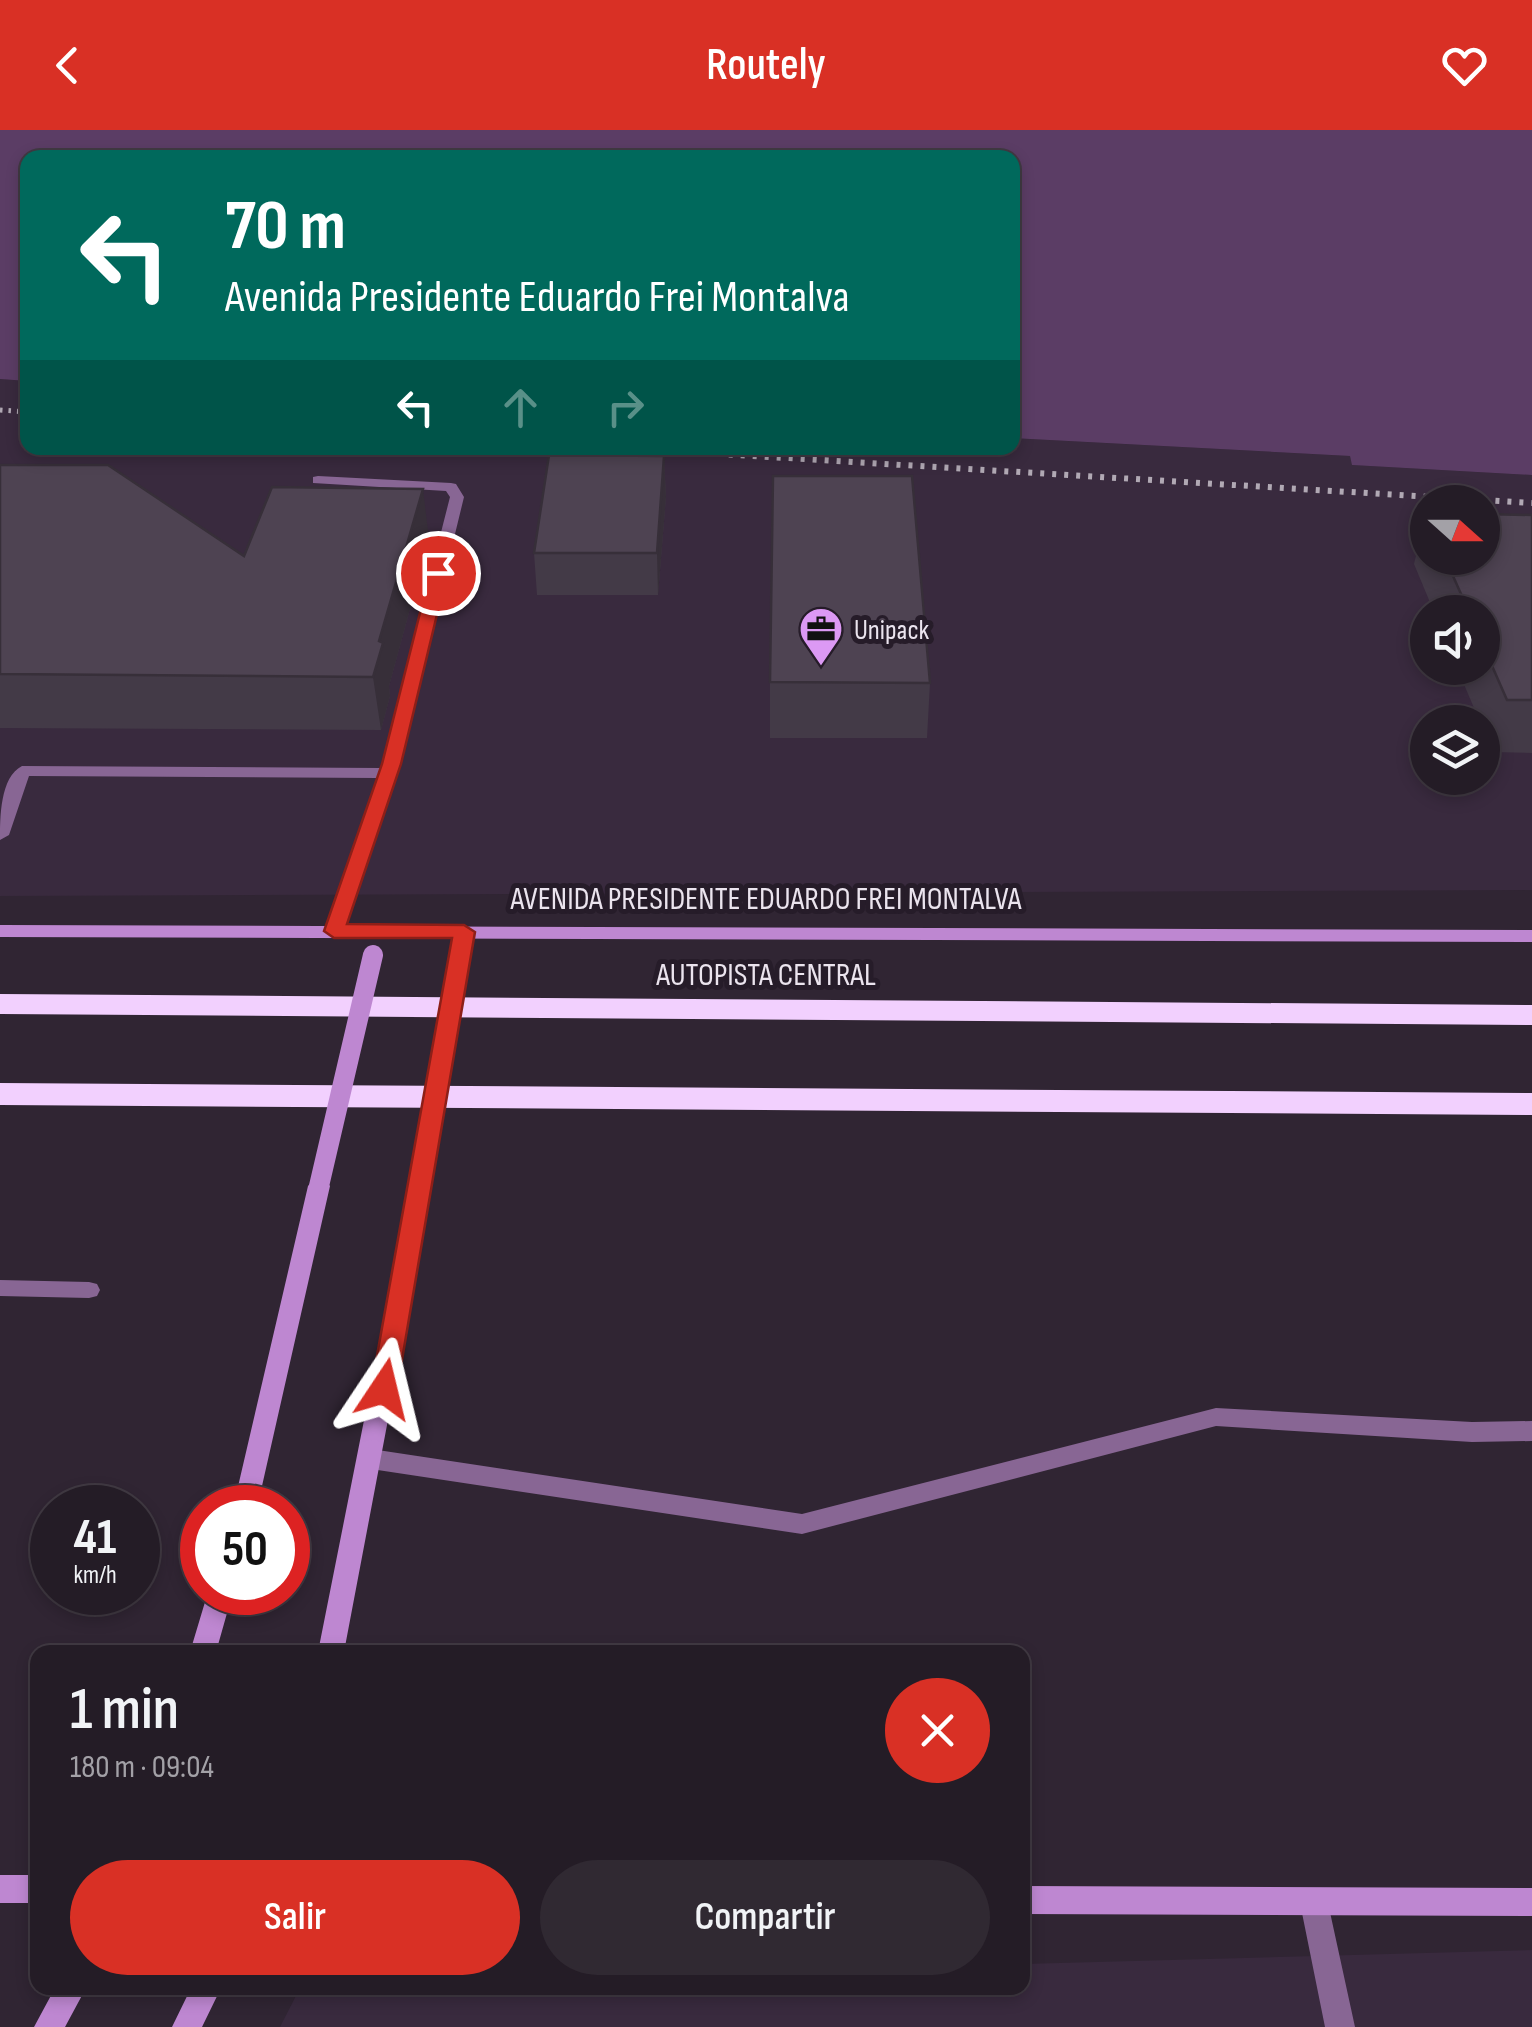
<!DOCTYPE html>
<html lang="es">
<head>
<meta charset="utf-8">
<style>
	body { margin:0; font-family:"Sofia Sans Condensed",sans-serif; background:#302932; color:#f1f3f6; height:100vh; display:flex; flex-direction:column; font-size:38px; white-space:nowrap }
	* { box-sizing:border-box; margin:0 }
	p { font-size:32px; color:#a3a1a7 }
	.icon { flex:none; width:55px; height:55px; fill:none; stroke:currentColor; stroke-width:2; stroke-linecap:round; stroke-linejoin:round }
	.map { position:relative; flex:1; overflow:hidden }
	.side { position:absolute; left:30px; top:1515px; width:1000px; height:350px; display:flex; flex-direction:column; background:#241c26; border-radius:20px; box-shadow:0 5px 15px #0003,0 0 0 2px #413a43 }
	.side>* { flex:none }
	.guide { position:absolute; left:20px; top:20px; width:1000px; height:305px; border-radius:20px; box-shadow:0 5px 15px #0003,0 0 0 2px #413a43; background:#00695c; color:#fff; overflow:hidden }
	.needle { width:65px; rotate:111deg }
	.tools { position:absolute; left:1410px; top:355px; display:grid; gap:20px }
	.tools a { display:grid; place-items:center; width:90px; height:90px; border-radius:50%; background:#241c26; box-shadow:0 5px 15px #0003,0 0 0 2px #413a43; font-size:50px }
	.speed { position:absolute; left:30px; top:1355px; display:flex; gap:20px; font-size:50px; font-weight:700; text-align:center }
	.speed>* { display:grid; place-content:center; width:130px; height:130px; border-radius:50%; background:#241c26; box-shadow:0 5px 15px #0003,0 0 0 2px #413a43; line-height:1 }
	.speed small { font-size:25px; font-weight:400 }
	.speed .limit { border:15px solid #d22; background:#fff; color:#111 }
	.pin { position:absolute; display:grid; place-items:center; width:85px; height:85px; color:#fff; margin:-42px; border:5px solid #fff; border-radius:50%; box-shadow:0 2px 10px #0007 }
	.me { position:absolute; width:110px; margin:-55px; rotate:10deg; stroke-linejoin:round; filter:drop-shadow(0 0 8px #0008) }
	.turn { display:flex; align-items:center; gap:35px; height:210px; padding:0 40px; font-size:45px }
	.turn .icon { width:130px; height:130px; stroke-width:2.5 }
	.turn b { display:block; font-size:70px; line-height:85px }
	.lanes { display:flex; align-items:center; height:95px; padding:0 40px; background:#0003; justify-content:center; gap:50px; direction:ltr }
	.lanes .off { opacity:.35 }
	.round { display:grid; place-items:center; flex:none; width:105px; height:105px; border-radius:52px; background:#302932 }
	.head { display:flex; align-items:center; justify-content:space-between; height:170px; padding:0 40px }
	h1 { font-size:60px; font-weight:600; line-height:75px }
	.action { display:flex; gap:20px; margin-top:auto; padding:20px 40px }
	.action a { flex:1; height:115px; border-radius:60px; background:#d93025; color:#fff; font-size:40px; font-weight:600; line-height:115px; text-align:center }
	.action a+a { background:#302932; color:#f1f3f6 }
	header { display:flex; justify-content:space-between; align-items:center; height:130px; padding:0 40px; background:#d93025; color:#fff; font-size:45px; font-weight:600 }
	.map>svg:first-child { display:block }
</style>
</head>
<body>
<header><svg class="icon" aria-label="back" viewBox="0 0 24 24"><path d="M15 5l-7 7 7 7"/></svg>Routely<svg class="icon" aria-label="heart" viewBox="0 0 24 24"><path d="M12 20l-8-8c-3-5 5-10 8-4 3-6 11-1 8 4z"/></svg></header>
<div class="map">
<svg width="1532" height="1897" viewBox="0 0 1532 1897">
	<rect width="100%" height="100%" fill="#302533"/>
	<path fill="#392a3e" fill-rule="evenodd" d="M0,249L27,251L28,318H1012L1013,308L1350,326L1353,335L1532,345V760L0,766ZM1428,372H1482V428H1428ZM1428,482H1482V538H1428ZM1428,592H1482V648H1428Z
		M1532,1820V1897H280L300,1858H1022L1023,1834Z"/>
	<path fill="#5b3d65" d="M0,0H1532V345L1352,335L1350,326L1013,308L1012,28H28L27,251L0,249Z"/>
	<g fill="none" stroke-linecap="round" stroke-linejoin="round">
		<path fill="#886694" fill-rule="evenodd" d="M318,346L451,353L456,354L464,367L399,634L342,805H328L326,801L378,648L29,646L9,705L0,710C0,688 0,647 22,636L381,638L450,367L446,361L313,353V347Z
			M1216,1278L1472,1292L1532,1291V1311L1472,1312L1216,1296L802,1404L371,1339L363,1336L359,1329L363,1322L371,1319L802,1384Z
			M1314,1759L1324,1763L1328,1773L1355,1897H1325L1300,1773L1304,1763Z"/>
		<path fill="#886694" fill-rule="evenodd" d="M0,1150L89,1152L97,1154L100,1160L97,1166L89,1168L0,1166Z"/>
		<path fill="#be87d1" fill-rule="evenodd" d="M0,795L1532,800V812L0,807Z
			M319,1048L326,1051L330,1056L257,1378H233L308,1056L312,1051Z
			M416,1076L424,1078L427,1084L344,1522H318L405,1084L408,1078Z
			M208,1462H233L216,1522H190Z
			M0,1745H38V1773H0Z
			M1022,1756L1532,1758V1786L1022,1784Z
			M55,1858H86L65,1897H34Z
			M191,1858H221L202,1897H172Z"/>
		<path fill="#f2d0fe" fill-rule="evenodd" d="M0,864L1532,875V895L0,884Z
			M0,953L1532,963V985L0,975Z"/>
		<path stroke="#b1a9b4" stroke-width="5" stroke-dasharray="2.5 6" stroke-linecap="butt" d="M0,280L28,282"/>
		<path stroke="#b1a9b4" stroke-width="6" stroke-dasharray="4 8" stroke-linecap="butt" d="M621,318L1532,373"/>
		<path stroke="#be87d1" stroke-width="20" d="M319,1056L373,825
			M416,1084L459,835"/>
	</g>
	<path fill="#433a47" d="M664,326L666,367L658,465H537L534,423Z
		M0,335L244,426L429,409L389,556L390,566L381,600L0,598Z
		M1426,384L1428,428H1482L1532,385V623L1492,622L1482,599V592H1480L1457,538H1482V482H1434L1414,434Z
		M770,552L930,553L927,608H770Z"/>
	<path fill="#372f39" d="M664,326L666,367L658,465L657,423Z
		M423,359L429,409L389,556L390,566L381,600L373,547L379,511Z"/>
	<path fill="#4e4352" stroke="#372f39" stroke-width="2.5" d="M549,325L664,326L657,423H534Z
		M0,335H108L244,426L272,357L423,359L379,511L383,513L373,547L0,544Z
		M773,346H912L930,553L770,552Z
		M1482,384L1532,385V570H1507L1482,513V482H1469L1445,428H1482Z"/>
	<path fill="#d93025" stroke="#8d1f18" stroke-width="2.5" d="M438,438L447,443L401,634L347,794L464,795L475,802L397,1259L393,1267L384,1270L375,1267L371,1259L452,808H334L324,801L382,634L430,443Z"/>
	<defs>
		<symbol id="office-pin" viewBox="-11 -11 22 30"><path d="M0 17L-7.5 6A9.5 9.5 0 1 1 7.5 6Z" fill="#dc99f4" stroke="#261c29"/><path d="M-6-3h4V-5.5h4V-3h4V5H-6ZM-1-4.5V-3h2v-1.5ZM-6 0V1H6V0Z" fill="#111"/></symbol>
	</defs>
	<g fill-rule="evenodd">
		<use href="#office-pin" x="796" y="474" width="50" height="68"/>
	</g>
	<g text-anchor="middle" stroke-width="10" stroke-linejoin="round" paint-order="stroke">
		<g font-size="28" fill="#ebe4ee" stroke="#261c29" text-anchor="start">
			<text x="854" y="509">Unipack</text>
		</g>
		<g font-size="32" fill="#ebe4ee" stroke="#261c29">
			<text x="766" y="779">AVENIDA PRESIDENTE EDUARDO FREI MONTALVA</text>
			<text x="766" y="855">AUTOPISTA CENTRAL</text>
		</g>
	</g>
</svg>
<div class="tools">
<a><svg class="needle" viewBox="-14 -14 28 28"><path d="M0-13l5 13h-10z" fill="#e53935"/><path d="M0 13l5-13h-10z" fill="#a3a1a7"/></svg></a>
<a><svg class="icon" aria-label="sound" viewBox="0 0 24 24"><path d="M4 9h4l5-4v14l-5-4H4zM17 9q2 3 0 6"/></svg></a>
<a><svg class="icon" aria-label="layers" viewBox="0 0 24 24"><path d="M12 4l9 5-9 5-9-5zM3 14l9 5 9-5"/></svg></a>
</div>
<div class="speed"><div>41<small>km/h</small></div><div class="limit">50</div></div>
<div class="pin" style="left:438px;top:443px;background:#d93025"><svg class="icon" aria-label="arrive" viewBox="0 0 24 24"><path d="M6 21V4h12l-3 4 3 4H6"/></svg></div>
<svg class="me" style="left:384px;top:1259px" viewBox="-20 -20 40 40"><path d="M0-17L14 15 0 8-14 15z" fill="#d93025" stroke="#fff" stroke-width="4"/></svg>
<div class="guide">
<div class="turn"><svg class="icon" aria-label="left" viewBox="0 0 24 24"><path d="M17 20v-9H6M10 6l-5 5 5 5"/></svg><div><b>70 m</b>Avenida Presidente Eduardo Frei Montalva</div></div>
<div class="lanes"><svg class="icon" aria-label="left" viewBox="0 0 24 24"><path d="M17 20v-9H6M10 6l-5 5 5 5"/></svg><svg class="icon off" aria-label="ahead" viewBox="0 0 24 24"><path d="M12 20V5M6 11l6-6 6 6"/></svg><svg class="icon off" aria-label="right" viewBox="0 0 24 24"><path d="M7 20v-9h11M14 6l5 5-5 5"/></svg></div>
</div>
<section class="side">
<div class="head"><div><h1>1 min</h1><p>180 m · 09:04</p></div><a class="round" style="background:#d93025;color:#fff"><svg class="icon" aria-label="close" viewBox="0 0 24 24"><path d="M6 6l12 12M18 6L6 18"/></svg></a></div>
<div class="action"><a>Salir</a><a>Compartir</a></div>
</section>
</div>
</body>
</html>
